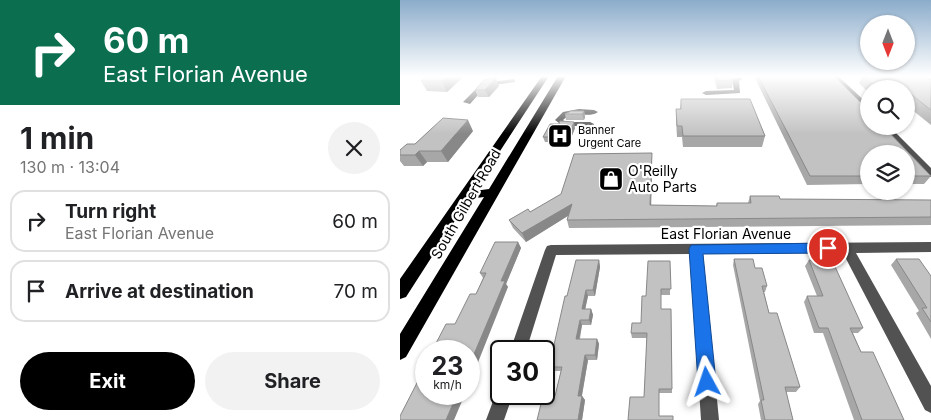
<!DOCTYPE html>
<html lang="en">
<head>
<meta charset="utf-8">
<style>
	body { margin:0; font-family:Inter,sans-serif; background:#f2f2f2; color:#202124; height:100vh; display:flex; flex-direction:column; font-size:19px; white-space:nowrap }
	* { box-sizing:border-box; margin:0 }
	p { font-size:16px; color:#757577 }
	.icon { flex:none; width:28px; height:28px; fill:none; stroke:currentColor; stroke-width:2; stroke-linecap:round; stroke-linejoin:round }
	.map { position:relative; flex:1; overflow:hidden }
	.side { display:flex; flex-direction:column; background:#fff; width:400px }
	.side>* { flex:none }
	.hud { background:#0b6e4f; color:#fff; overflow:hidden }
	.needle { width:32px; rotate:180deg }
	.buttons { position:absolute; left:460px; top:15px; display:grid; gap:10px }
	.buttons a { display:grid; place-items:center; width:55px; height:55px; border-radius:50%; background:#fff; box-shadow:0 1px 4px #0004; font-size:25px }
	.speed { position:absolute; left:15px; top:340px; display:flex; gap:10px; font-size:25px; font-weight:700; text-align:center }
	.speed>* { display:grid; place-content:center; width:65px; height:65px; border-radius:50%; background:#fff; box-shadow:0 1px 4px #0004; line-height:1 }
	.speed small { font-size:12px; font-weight:400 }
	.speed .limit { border:2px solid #111; border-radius:8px; background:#fff; color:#111 }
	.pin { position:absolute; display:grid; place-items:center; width:42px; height:42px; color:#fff; margin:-21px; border:2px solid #fff; border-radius:50%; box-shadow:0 1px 5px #0007 }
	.me { position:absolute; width:55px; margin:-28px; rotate:355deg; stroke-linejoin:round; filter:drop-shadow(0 0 4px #0008) }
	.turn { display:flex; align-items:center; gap:18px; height:105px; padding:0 20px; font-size:22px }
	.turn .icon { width:65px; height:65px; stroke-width:2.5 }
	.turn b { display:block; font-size:35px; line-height:42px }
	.round { display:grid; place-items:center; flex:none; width:52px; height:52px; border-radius:26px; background:#f2f2f2 }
	.overview { display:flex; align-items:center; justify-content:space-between; height:85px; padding:0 20px }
	h1 { font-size:30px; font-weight:700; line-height:38px }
	.cta { display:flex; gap:10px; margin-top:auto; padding:10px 20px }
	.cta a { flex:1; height:58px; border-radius:30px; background:#000; color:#fff; font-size:20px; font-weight:700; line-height:58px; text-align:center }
	.cta a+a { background:#f2f2f2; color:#202124 }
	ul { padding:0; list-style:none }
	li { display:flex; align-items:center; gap:15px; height:62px; margin:0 10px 8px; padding:0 10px; border:2px solid #e0e0e0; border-radius:15px }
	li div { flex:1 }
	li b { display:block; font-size:19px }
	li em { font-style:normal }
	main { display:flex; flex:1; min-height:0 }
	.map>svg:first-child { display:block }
</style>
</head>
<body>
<main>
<section class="side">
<div class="hud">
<div class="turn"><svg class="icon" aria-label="right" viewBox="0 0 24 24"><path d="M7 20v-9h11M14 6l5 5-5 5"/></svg><div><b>60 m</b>East Florian Avenue</div></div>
</div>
<div class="overview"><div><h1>1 min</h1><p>130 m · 13:04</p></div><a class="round"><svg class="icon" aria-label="close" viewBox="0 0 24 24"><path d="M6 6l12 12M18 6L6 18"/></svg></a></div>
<ul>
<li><svg class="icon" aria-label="right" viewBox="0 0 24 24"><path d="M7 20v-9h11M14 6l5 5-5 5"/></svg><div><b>Turn right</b><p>East Florian Avenue</p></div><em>60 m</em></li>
<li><svg class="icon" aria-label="arrive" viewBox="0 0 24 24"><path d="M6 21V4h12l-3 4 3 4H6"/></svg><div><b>Arrive at destination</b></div><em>70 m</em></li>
</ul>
<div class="cta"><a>Exit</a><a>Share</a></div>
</section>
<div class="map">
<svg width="531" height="420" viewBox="0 0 531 420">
	<rect width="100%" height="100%" fill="#fff"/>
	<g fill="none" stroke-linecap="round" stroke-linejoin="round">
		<path fill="#525252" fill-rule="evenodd" d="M432,76H438L469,105V112Z
			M340,77L343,79L339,81L340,93L306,95L302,93L306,91L334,90L332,79Z
			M113,79L115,80V82L86,86L70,104L63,102L82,83Z
			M179,109L194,110L198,112C188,119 174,109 163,120L165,122H190L194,124L193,126H163L155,120L163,112Z
			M480,126H489L531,168V177L527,176Z
			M531,242V252L456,253L531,386V413L525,410L443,253L303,254L319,420H301L290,254L156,255L126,351H110L145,250L147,246L151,245Z
			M101,386V394H113L104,420H86L98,388Z"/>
		<path fill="#000" fill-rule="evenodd" d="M142,76H149L74,191L89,189L158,76H166L6,357L0,360V334L84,197L69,199L6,297L0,299V279Z"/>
	</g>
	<path fill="#a7a7a7" d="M29,76H62L63,77L47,92L27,91L21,81Z
		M314,76H332L333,80L332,88L317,89L314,78Z
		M355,76H434L531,176L524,184H506V154H469V184L407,185L355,78Z
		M462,76H522L529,79H531V125L506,105V89H469V93L459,83Z
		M96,78L99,86L89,97H78L75,90Z
		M281,99L365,136L362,147H283L282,137H277L276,120V109H280Z
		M184,111L185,117L184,120H166L165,114Z
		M175,128L169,143L145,142L143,137Z
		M73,131L48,162H27L23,166H4L0,161V150L15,144Z
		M252,161L251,205L316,206L317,203H348L350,196L380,199L531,200V225L169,228L167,220L168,216L126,242L113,228L109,220L130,212Z
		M118,242L121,248L106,284L108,287L55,324L76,294L83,278L80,273Z
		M334,259L367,286L365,292H364L369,313L400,387L396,392H386L393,420H361L358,404L360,401L333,265Z
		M496,259L531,276V339L516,313L519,311L491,265Z
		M199,260L200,267L195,296H188L185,309H191L193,315L191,325H182L180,339H197L199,344L197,360H188L182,396L185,400L182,420H137L155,396L161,371H153L149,367L167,296Z
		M409,260L463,328L458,333H453L461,352L504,420H454L423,333H414L404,302L407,296H417L405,266Z
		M270,261V295H261V309H271L272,393H259L228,420L244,397L247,338H232L231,333L241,323L246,296Z"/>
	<path fill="#888" d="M49,76H62L63,77L47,92L42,81Z
		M96,78L99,86L89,97L85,90Z
		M184,111L185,117L184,120L182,114Z
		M68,120L73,131L48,162L41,151Z
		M174,122L175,128L169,143L168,137Z
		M19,151L27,162L23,166L15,155Z
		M252,153V161L251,213L250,205Z
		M172,204L174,212L126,242L122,233Z
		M118,242L121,248L106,284L108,287L69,385V366L101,281Z
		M199,260L200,267L195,296L193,290Z
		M186,290L188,296L184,315L182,309Z
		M191,309L193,315L191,325L189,320Z
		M180,320L182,325L178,344L176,339Z
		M197,339L199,344L197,360L195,355Z
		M185,355L188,360L181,400L178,396Z
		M57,394H65L54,420H46Z
		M182,396L185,400L182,420H178Z"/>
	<path fill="#c2c2c2" stroke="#888" d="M29,76H49L42,81H21Z
		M316,76H332L333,80L318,81Z
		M358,76H434L469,111V126H483L531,176H506V154H469V176H410Z
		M464,76H522L529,79H531V110L512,95H506V89H478Z
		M96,78L85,90H75L84,80Z
		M281,99H350L365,136H283L282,126H277L276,109H281Z
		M171,111H184L182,114H165Z
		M43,118L68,120L41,151H19L15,155H0V150L7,144H15Z
		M160,121L174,122L168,137H143L150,124H159Z
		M252,153L250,205L317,206V203H351L350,196H379L380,199L531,200V217L167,220L172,204L122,233L109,220L128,209L130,212L161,194L174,154Z
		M95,242H118L101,281H105L69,366V351H32L46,324H55L70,294H76L86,273H80Z
		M334,259H353L355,268H362L367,286H362L369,313H377L400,387H385L393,420H365L361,400H364Z
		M496,259H519L531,276V322L522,308H527Z
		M176,260H199L193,290H186L182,309H191L189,320H180L176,339H197L195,355H185L178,396H182L178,420H137L143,396H155L162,367H149L165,296H167Z
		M409,260H432L463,328H450L461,352H473L504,420H462L428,328H419L407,296H423Z
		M248,261H270L271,289H261V309H271L272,389H259V416H273V420H228L230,397H244L247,333H231L232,323H241L242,296H246Z
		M18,381H26V394H57L46,420H0V416Z"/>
	<linearGradient id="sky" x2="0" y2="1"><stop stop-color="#8baccb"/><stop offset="0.57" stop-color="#fff"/><stop offset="1" stop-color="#fff" stop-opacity="0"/></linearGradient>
	<rect width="531" height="134" fill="url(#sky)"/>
	<path fill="#1a73e8" stroke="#114b97" d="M428,243L432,244L434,248L432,252L428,253L303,254L316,382L313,388L307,391L301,388L298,382L289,249L291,245Z"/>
	<defs>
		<symbol id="hospital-square" viewBox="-11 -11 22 22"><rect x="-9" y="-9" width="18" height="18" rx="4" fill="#000" stroke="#fff"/><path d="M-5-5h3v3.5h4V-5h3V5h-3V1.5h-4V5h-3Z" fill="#fff"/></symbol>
		<symbol id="shop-square" viewBox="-11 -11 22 22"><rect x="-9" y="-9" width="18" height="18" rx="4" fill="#000" stroke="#fff"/><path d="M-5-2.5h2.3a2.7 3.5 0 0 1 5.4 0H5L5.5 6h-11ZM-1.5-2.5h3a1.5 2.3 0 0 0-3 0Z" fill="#fff"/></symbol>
	</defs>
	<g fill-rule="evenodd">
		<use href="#hospital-square" x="146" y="122" width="28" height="28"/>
		<use href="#shop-square" x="197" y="165" width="28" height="28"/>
	</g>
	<g text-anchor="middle" stroke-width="4.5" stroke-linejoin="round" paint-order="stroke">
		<g font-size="11" fill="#000" stroke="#fff" text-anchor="start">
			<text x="178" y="134">Banner<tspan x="178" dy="13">Urgent Care</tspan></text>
		</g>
		<g font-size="14" fill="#000" stroke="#fff" text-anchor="start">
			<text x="228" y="176">O'Reilly<tspan x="228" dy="16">Auto Parts</tspan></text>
		</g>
		<g font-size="14" fill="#000" stroke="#fff">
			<text transform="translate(66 204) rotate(-60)" y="5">South Gilbert Road</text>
			<text x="326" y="239">East Florian Avenue</text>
		</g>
	</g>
</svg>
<div class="buttons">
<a><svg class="needle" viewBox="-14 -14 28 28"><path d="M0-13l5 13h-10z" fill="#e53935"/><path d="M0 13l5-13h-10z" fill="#757577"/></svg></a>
<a><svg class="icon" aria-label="search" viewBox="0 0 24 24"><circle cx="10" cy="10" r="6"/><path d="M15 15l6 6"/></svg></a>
<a><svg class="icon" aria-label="layers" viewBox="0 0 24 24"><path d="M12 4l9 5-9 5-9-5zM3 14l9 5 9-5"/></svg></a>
</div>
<div class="speed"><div>23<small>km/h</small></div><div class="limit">30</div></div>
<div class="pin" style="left:428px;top:248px;background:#d93025"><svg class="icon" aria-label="arrive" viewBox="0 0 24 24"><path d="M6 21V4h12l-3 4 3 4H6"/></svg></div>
<svg class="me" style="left:307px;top:382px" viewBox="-20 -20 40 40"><path d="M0-17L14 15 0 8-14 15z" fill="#1a73e8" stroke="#fff" stroke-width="4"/></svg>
</div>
</main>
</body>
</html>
